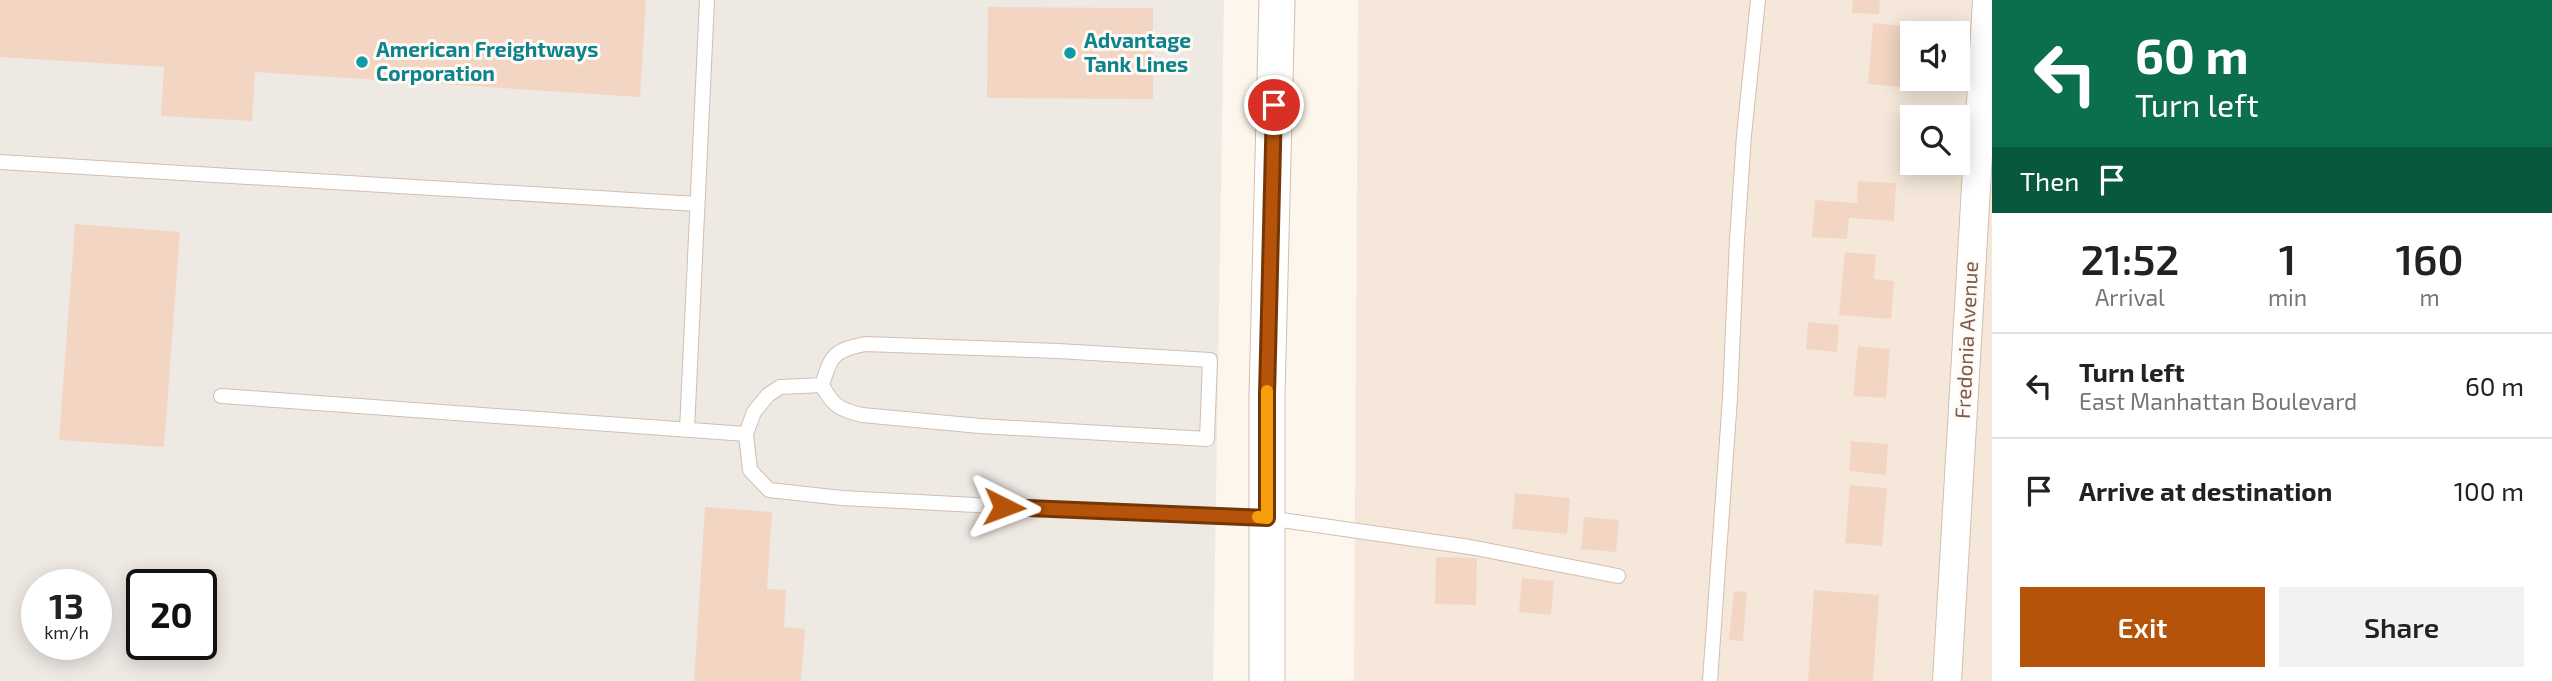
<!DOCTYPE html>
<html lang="en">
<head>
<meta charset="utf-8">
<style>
	body { margin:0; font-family:"Exo 2",sans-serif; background:#f2f2f2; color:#222; height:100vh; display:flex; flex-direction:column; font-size:26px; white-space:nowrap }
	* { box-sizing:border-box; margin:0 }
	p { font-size:23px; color:#767676 }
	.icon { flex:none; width:38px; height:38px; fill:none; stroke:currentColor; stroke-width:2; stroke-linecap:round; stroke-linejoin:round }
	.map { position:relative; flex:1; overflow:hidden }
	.sheet { display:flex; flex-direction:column; background:#fff; width:560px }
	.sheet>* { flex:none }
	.guide { background:#0b6e4f; color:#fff; overflow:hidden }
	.tools { position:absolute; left:1900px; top:21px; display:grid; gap:14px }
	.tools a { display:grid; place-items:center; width:70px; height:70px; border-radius:0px; background:#fff; box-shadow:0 4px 18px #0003; font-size:35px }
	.speed { position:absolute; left:21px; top:569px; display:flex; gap:14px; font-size:35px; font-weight:700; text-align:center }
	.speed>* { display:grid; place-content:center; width:91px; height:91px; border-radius:50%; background:#fff; box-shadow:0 4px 18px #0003; line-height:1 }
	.speed small { font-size:18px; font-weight:400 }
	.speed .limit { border:4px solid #111; border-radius:10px; background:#fff; color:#111 }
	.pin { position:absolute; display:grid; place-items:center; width:60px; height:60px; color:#fff; margin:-30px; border:4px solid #fff; border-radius:50%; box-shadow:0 2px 7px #0007 }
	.me { position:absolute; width:77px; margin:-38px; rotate:93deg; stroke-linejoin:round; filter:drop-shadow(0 0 5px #0008) }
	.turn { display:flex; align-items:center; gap:24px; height:147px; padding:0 28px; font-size:32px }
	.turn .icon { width:91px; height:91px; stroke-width:2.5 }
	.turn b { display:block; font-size:49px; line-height:60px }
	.then { display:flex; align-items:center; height:66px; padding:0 28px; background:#0003; gap:14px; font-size:26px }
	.eta { display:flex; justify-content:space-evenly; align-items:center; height:119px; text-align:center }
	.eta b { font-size:42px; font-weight:600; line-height:49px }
	.button { display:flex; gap:14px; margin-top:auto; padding:14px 28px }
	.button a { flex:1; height:80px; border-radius:0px; background:#b45309; color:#fff; font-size:28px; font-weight:600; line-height:80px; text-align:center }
	.button a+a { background:#f2f2f2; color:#222 }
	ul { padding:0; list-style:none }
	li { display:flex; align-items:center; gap:21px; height:105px; padding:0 28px; border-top:2px solid #e0e0e0 }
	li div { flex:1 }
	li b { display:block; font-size:26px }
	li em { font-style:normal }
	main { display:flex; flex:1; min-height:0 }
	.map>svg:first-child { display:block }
</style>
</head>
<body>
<main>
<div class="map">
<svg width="1992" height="681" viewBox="0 0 1992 681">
	<rect width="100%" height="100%" fill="#fdf6ec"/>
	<path fill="#f5e8da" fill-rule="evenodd" d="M1358,0H1992V681H1354ZM1913,33H1958V79H1913ZM1913,117H1958V163H1913Z"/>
	<path fill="#efe9e4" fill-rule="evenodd" d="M0,0H1224L1213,681H0ZM37,584H96V644H37ZM142,584H201V644H142Z"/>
	<path fill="#f3d5c3" d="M0,0H646L640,97L255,72L252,121L161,116L164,67L0,57Z
		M1853,0H1880L1879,14L1852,13Z
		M988,7L1153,8V99L987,98Z
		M1873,23L1915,27V33H1913L1910,88L1868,84Z
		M1858,181L1896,183L1894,221L1849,218L1847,239L1812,237L1815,200L1857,203Z
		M75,224L180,232L164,447L59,440Z
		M1845,252L1876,255L1874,279L1894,281L1891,319L1839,315Z
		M1808,322L1839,325L1837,352L1806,349Z
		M1858,346L1890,349L1886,398L1853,396Z
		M1851,441L1888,444L1886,475L1849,471Z
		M1850,485L1887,488L1882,546L1845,543Z
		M1515,493L1570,498L1567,534L1512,529Z
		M705,507L772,512L767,589L786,590L784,627L805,629L801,681H694Z
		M1584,517L1619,520L1616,552L1581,549Z
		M1436,557L1477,558L1476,605L1435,604Z
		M1522,578L1554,581L1551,615L1519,612Z
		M1814,590L1879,595L1873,681H1808Z
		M1734,591L1747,592L1743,641L1729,640Z"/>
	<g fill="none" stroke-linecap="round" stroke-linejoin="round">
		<defs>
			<path id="service" d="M0,162L697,204
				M865,344L1058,351L1210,360L1207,439L980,426L862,415C840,410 832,405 822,385C832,354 833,351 865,344Z
				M822,385L780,387L768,395L754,412L746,434L750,470L769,490L842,498L1111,512L1267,518L1470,547L1618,576
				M221,396L746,434
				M687,430L707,0
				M1710,681L1730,398L1737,239L1744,135L1758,0"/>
			<path id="minor" d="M1947,681L1987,0"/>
			<path id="tertiary" d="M1267,681V395L1277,0"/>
		</defs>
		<use href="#service" stroke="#d1beb0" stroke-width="16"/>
		<use href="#minor" stroke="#d1beb0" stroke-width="30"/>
		<use href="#tertiary" stroke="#d1beb0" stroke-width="37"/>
		<use href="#service" stroke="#fff" stroke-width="14"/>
		<use href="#minor" stroke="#fff" stroke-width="28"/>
		<use href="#tertiary" stroke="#fff" stroke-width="35"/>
	</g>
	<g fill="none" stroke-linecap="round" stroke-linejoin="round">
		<defs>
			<path id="route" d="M1004,507L1267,518V395L1274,105"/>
		</defs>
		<use href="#route" stroke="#753606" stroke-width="18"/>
		<use href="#route" stroke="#b45309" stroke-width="12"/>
		<path stroke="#f59e0b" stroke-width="12" d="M1258,517L1267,518V391"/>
	</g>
	<g fill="#0f9aa8" stroke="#fffaf3" stroke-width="2.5">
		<circle cx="1070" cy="53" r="7"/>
		<circle cx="362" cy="62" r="7"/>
	</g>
	<g text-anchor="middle" stroke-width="6" stroke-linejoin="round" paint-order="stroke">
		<g font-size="21" font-weight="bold" fill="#0d838f" stroke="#fffaf3" text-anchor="start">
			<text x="1084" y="48">Advantage<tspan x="1084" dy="24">Tank Lines</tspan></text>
			<text x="376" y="57">American Freightways<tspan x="376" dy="24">Corporation</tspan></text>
		</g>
		<g font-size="21" fill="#7a5c4d" stroke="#fffaf3">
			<text transform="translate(1967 340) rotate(-87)" y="7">Fredonia Avenue</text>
		</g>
	</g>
</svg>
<div class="tools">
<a><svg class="icon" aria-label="sound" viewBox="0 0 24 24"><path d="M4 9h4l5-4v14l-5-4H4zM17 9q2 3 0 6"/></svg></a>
<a><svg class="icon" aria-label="search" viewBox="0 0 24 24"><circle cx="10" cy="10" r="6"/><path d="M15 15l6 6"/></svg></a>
</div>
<div class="speed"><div>13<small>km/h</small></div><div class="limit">20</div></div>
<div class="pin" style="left:1274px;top:105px;background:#d93025"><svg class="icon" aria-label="arrive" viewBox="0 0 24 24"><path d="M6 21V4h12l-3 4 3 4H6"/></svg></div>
<svg class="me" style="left:1004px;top:507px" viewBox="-20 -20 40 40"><path d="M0-17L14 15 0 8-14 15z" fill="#b45309" stroke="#fff" stroke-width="4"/></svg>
</div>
<section class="sheet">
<div class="guide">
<div class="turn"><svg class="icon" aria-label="left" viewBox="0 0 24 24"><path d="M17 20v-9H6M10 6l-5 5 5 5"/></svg><div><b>60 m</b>Turn left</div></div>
<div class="then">Then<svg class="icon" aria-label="arrive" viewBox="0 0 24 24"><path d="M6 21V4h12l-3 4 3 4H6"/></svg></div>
</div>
<div class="eta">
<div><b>21:52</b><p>Arrival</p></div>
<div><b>1</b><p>min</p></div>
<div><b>160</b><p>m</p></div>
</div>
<ul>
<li><svg class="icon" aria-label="left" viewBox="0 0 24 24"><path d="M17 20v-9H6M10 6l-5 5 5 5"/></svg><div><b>Turn left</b><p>East Manhattan Boulevard</p></div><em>60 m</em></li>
<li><svg class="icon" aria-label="arrive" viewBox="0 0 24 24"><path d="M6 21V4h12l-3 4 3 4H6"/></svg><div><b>Arrive at destination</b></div><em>100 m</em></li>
</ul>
<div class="button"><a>Exit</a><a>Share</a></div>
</section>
</main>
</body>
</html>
